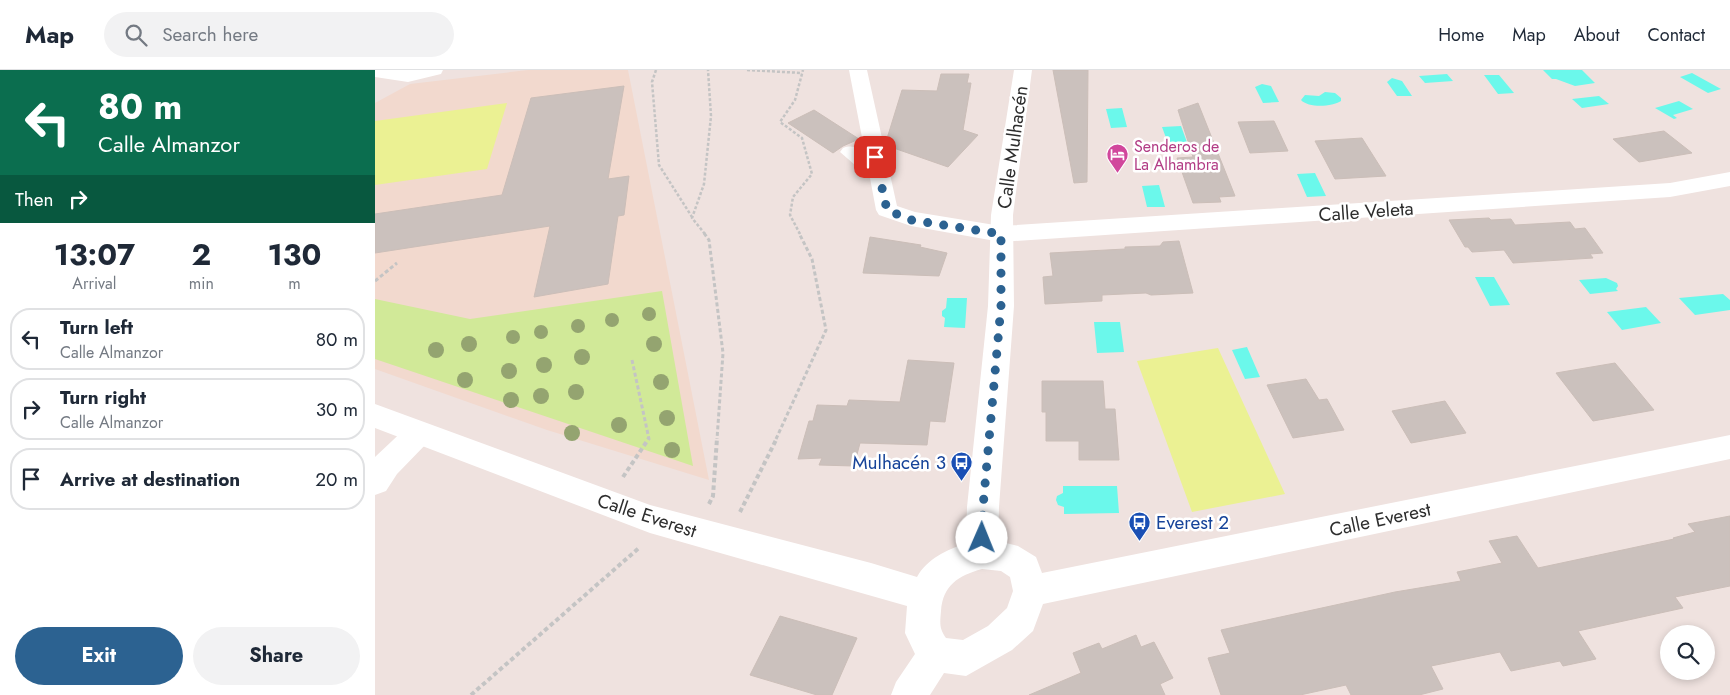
<!DOCTYPE html>
<html lang="en">
<head>
<meta charset="utf-8">
<style>
	body { margin:0; font-family:Jost,sans-serif; background:#f2f2f3; color:#1f2937; height:100vh; display:flex; flex-direction:column; font-size:19px; white-space:nowrap }
	* { box-sizing:border-box; margin:0 }
	p { font-size:16px; color:#747a83 }
	.icon { flex:none; width:28px; height:28px; fill:none; stroke:currentColor; stroke-width:2; stroke-linecap:round; stroke-linejoin:round }
	.map { position:relative; flex:1; overflow:hidden }
	.side { display:flex; flex-direction:column; background:#fff; width:375px }
	.side>* { flex:none }
	.top-card { background:#0b6e4f; color:#fff; overflow:hidden }
	.fabs { position:absolute; left:1285px; top:555px; display:grid; gap:10px }
	.fabs a { display:grid; place-items:center; width:55px; height:55px; border-radius:50%; background:#fff; box-shadow:0 2px 8px #0003; font-size:25px }
	.pin { position:absolute; display:grid; place-items:center; width:42px; height:42px; color:#fff; margin:-21px; border-radius:10px; box-shadow:0 2px 8px #0006 }
	.me { position:absolute; width:55px; margin:-28px; rotate:1deg; stroke-linejoin:round; filter:drop-shadow(0 0 4px #0008) }
	.turn { display:flex; align-items:center; gap:18px; height:105px; padding:0 15px; font-size:22px }
	.turn .icon { width:65px; height:65px; stroke-width:2.5 }
	.turn b { display:block; font-size:35px; line-height:42px }
	.then { display:flex; align-items:center; height:48px; padding:0 15px; background:#0003; gap:10px; font-size:19px }
	.eta { display:flex; justify-content:space-evenly; align-items:center; height:85px; text-align:center }
	.eta b { font-size:30px; font-weight:700; line-height:35px }
	.primary-button { display:flex; gap:10px; margin-top:auto; padding:10px 15px }
	.primary-button a { flex:1; height:58px; border-radius:30px; background:#2c6291; color:#fff; font-size:20px; font-weight:700; line-height:58px; text-align:center }
	.primary-button a+a { background:#f2f2f3; color:#1f2937 }
	ul { padding:0; list-style:none }
	li { display:flex; align-items:center; gap:15px; height:62px; margin:0 10px 8px; padding:0 5px; border:2px solid #e0e1e3; border-radius:20px }
	li div { flex:1 }
	li b { display:block; font-size:19px }
	li em { font-style:normal }
	header { display:flex; align-items:center; gap:30px; box-sizing:border-box; height:70px; padding:0 25px; background:#fff; border-bottom:1px solid #e0e1e3 }
	header strong { font-size:24px }
	nav { display:flex; gap:28px; margin-inline-start:auto; font-size:18px }
	.search { width:350px; height:45px; background:#f2f2f3; display:flex; align-items:center; gap:12px; box-sizing:border-box; padding:0 18px; border-radius:28px; color:#747a83; font-size:19px }
	main { display:flex; flex:1; min-height:0 }
	.map>svg:first-child { display:block }
</style>
</head>
<body>
<header>
<strong>Map</strong>
<div class="search"><svg class="icon" aria-label="search" viewBox="0 0 24 24"><circle cx="10" cy="10" r="6"/><path d="M15 15l6 6"/></svg>Search here</div>
<nav><a>Home</a><a>Map</a><a>About</a><a>Contact</a></nav>
</header>
<main>
<section class="side">
<div class="top-card">
<div class="turn"><svg class="icon" aria-label="left" viewBox="0 0 24 24"><path d="M17 20v-9H6M10 6l-5 5 5 5"/></svg><div><b>80 m</b>Calle Almanzor</div></div>
<div class="then">Then<svg class="icon" aria-label="right" viewBox="0 0 24 24"><path d="M7 20v-9h11M14 6l5 5-5 5"/></svg></div>
</div>
<div class="eta">
<div><b>13:07</b><p>Arrival</p></div>
<div><b>2</b><p>min</p></div>
<div><b>130</b><p>m</p></div>
</div>
<ul>
<li><svg class="icon" aria-label="left" viewBox="0 0 24 24"><path d="M17 20v-9H6M10 6l-5 5 5 5"/></svg><div><b>Turn left</b><p>Calle Almanzor</p></div><em>80 m</em></li>
<li><svg class="icon" aria-label="right" viewBox="0 0 24 24"><path d="M7 20v-9h11M14 6l5 5-5 5"/></svg><div><b>Turn right</b><p>Calle Almanzor</p></div><em>30 m</em></li>
<li><svg class="icon" aria-label="arrive" viewBox="0 0 24 24"><path d="M6 21V4h12l-3 4 3 4H6"/></svg><div><b>Arrive at destination</b></div><em>20 m</em></li>
</ul>
<div class="primary-button"><a>Exit</a><a>Share</a></div>
</section>
<div class="map">
<svg width="1355" height="625" viewBox="0 0 1355 625">
	<rect width="100%" height="100%" fill="#efe2df"/>
	<path fill="#f2d9ce" d="M153,0H253L334,410L172,360L0,299V33L35,14Z"/>
	<path fill="#d1e998" d="M287,221L318,396L0,289V229L95,249Z"/>
	<path fill="#ebf193" d="M132,33L112,99L0,115V51Z
		M843,278L910,424L817,442L762,291Z"/>
	<path fill="#6bf8eb" d="M1168,0H1207L1220,13L1200,16L1181,9H1177Z
		M1317,3L1346,19L1333,23L1305,7Z
		M1072,4L1078,11L1050,13L1044,6Z
		M1109,5H1124L1139,23L1123,24Z
		M1017,8L1027,11L1037,26H1022L1012,12Z
		M887,14L896,16L904,32L888,33L880,17Z
		M950,22L960,23L966,28V31C957,37 933,38 926,30L930,25L944,26Z
		M1224,26L1234,34L1207,38L1197,29Z
		M1304,31L1318,39L1298,45L1302,48L1299,49L1280,38Z
		M747,38L752,57L736,58L731,39Z
		M806,56L813,75L794,76L787,57Z
		M940,103L951,126L932,127L922,104Z
		M784,115L790,137H772L767,116Z
		M1100,207H1119L1135,235L1115,236Z
		M1231,208L1242,213L1243,216L1241,219L1243,221L1215,224L1204,210Z
		M1348,224L1355,230V240L1320,245L1304,228Z
		M572,228H592L590,258L569,257L570,248L567,246V241L571,238Z
		M1271,237L1286,253L1247,260L1232,242Z
		M719,252H745L749,282L722,283Z
		M872,277L885,307L870,309L857,280Z
		M688,416H742L744,443L689,444V437L683,435L681,430L682,426L688,423Z"/>
	<path fill="#cbc1bd" stroke="#cbbeb8" d="M678,0H713L712,112L699,113Z
		M566,4H594L592,13H596L588,60L603,65L573,97L510,75L527,20L562,21Z
		M249,16L233,109L254,106L249,145L243,146L233,214L159,227L175,156L0,183V144L127,125L156,28Z
		M823,33L860,126L844,127L846,132L818,133L802,88L818,87L803,40Z
		M439,40L484,69L468,76L458,83L413,53Z
		M899,51L913,81L875,83L863,52Z
		M1289,61L1317,83L1264,92L1238,69Z
		M987,68L1011,106L960,109L940,71Z
		M1114,148L1116,150L1136,149L1140,155L1195,152L1200,159L1210,158L1228,183L1215,184L1218,188L1138,193L1129,180L1097,182L1093,177H1090L1074,150Z
		M495,167L546,175L545,177L572,183L564,206L488,203Z
		M804,171L818,223L776,225L771,223L727,225V231L670,234L668,207L678,206L675,183L750,179V177L785,176L788,172Z
		M533,290L579,293L570,352L555,351L552,375L485,373L479,396L444,395L447,388L423,389L434,351H438L442,335L472,336L474,330L525,332Z
		M1240,293L1279,340L1218,351L1181,303Z
		M931,309L944,330L952,329L969,360L918,368L892,315Z
		M667,311H728L730,339H740L744,390H704V371H671V342H667Z
		M1070,331L1091,363L1036,373L1017,341Z
		M1355,446V516L1300,527L1308,538L1203,561L1221,589L1188,596L1185,591L1136,601L1125,582L1056,596L1068,619L1044,625H976L971,615L925,625H846L833,588L855,583L846,560L1020,522L1086,511L1082,502L1127,493L1114,471L1142,466L1163,498L1299,469L1298,468L1320,462L1313,454Z
		M405,546L482,568L457,625H442L375,605Z
		M761,565L766,577L779,572L798,608L785,614L790,625H654L706,603L698,583L724,573L727,579Z"/>
	<g fill="none" stroke-linecap="round" stroke-linejoin="round">
		<path stroke="#c4c4c4" stroke-width="2.5" stroke-dasharray="3 2" stroke-linecap="butt" d="M281,0L277,12L284,95L317,147
			M372,0L427,3
			M330,164L317,148L329,114L336,46L333,0
			M425,164L415,145L418,127L437,104L427,68L405,52L420,30L428,0"/>
		<path stroke="#c4c4c4" stroke-width="3" stroke-dasharray="4 2.5" stroke-linecap="butt" d="M329,163L334,170L348,283L342,369
			M0,211L22,193
			M257,290L274,369
			M401,369L451,260L437,189L424,163"/>
		<path stroke="#c4c4c4" stroke-width="4" stroke-dasharray="4.5 3" stroke-linecap="butt" d="M248,407L274,368
			M334,434L338,426L342,368
			M365,442L402,368
			M96,625L265,477"/>
		<path fill="#fff" fill-rule="evenodd" d="M0,0H68L66,4L33,12L0,7Z
			M474,0H492L522,136L540,142L626,156L1295,113L1355,102V116L1295,127L626,172L536,156L504,145L501,140L495,108L465,82L468,78C477,75 482,77 490,83Z
			M44,351L54,355L58,363L54,371L22,404L11,421L0,425V387L34,355Z"/>
		<path fill="#fff" fill-rule="evenodd" d="M639,0H657L638,145L639,236L624,437L623,471L643,476L661,487L667,503L1355,365V389L668,534L658,561L637,580L591,606L569,603L555,625H516L521,612L540,584L530,563L532,536L275,463L0,358V334L275,435L496,493L542,507C552,489 572,479 591,474L592,437L613,236L616,145ZM607,499L626,501L635,507L638,521L632,538L613,556L588,570L571,568C564,558 565,553 566,541C568,515 583,506 607,499Z"/>
	</g>
	<g fill="#94a470">
		<circle cx="274" cy="244" r="7"/>
		<circle cx="237" cy="250" r="7"/>
		<circle cx="203" cy="256" r="7"/>
		<circle cx="166" cy="262" r="7"/>
		<circle cx="138" cy="267" r="7"/>
		<circle cx="94" cy="274" r="8"/>
		<circle cx="279" cy="274" r="8"/>
		<circle cx="61" cy="280" r="8"/>
		<circle cx="207" cy="287" r="8"/>
		<circle cx="169" cy="295" r="8"/>
		<circle cx="134" cy="301" r="8"/>
		<circle cx="90" cy="310" r="8"/>
		<circle cx="286" cy="312" r="8"/>
		<circle cx="201" cy="322" r="8"/>
		<circle cx="166" cy="326" r="8"/>
		<circle cx="136" cy="330" r="8"/>
		<circle cx="292" cy="348" r="8"/>
		<circle cx="244" cy="355" r="8"/>
		<circle cx="197" cy="363" r="8"/>
		<circle cx="297" cy="380" r="8"/>
	</g>
	<g fill="none" stroke-linecap="round" stroke-linejoin="round">
		<path stroke="#2c6291" stroke-width="9" stroke-dasharray="0 16.2" d="M500,87L512,140L536,150L626,164V236L608,437L607,468"/>
	</g>
	<defs>
		<symbol id="hotel-pin" viewBox="-11 -11 22 30"><path d="M0 17L-7.5 6A9.5 9.5 0 1 1 7.5 6Z" fill="#d1479c" stroke="#fff"/><path d="M-6-4.5h1.5V1H6V5H4.5V3h-9V5H-6ZM-4 0a1.8 1.8 0 1 1 3.6 0ZM.5 0V-2.5h3Q6-2.5 6 0Z" fill="#fff"/></symbol>
		<symbol id="bus-pin" viewBox="-11 -11 22 30"><path d="M0 17L-7.5 6A9.5 9.5 0 1 1 7.5 6Z" fill="#1a4fb4" stroke="#fff"/><path d="M-5-6H5V4H4V6H2V4H-2V6H-4V4H-5ZM-3.5-4V0h7V-4ZM-3.5 1.2v1.5H-2V1.2ZM2 1.2v1.5H3.5V1.2Z" fill="#fff"/></symbol>
	</defs>
	<g fill-rule="evenodd">
		<use href="#hotel-pin" x="730" y="72" width="25" height="34"/>
		<use href="#bus-pin" x="574" y="380" width="25" height="34"/>
		<use href="#bus-pin" x="752" y="440" width="25" height="34"/>
	</g>
	<g text-anchor="middle" stroke-width="5" stroke-linejoin="round" paint-order="stroke">
		<g font-size="16" fill="#b23c85" stroke="#fff" text-anchor="start">
			<text x="759" y="82">Senderos de<tspan x="759" dy="18">La Alhambra</tspan></text>
		</g>
		<g font-size="19" fill="#2d2d2d" stroke="#fff">
			<text transform="translate(637 77) rotate(-82)" y="7">Calle Mulhacén</text>
			<text transform="translate(991 141) rotate(-4)" y="7">Calle Veleta</text>
			<text transform="translate(272 445) rotate(18)" y="7">Calle Everest</text>
			<text transform="translate(1005 449) rotate(-12)" y="7">Calle Everest</text>
		</g>
		<g font-size="19" fill="#164399" stroke="#fff" text-anchor="end">
			<text x="571" y="399">Mulhacén 3</text>
			<text x="781" y="459" text-anchor="start">Everest 2</text>
		</g>
	</g>
</svg>
<div class="fabs">
<a><svg class="icon" aria-label="search" viewBox="0 0 24 24"><circle cx="10" cy="10" r="6"/><path d="M15 15l6 6"/></svg></a>
</div>
<div class="pin" style="left:500px;top:87px;background:#d93025"><svg class="icon" aria-label="arrive" viewBox="0 0 24 24"><path d="M6 21V4h12l-3 4 3 4H6"/></svg></div>
<svg class="me" style="left:607px;top:468px" viewBox="-20 -20 40 40"><circle r="19" fill="#fff"/><path d="M0-13L10 11 0 6-10 11z" fill="#2c6291"/></svg>
</div>
</main>
</body>
</html>
